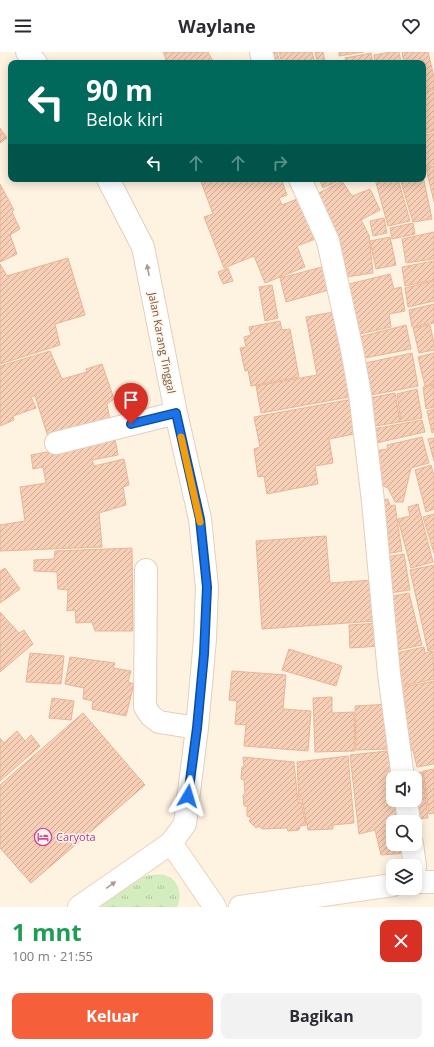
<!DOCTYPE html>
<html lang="id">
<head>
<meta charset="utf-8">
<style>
	body { margin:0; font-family:"Open Sans",sans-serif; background:#f2f2f3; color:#2b2b33; height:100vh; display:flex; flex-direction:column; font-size:15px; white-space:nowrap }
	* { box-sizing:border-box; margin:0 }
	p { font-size:13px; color:#7c7c81 }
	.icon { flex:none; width:22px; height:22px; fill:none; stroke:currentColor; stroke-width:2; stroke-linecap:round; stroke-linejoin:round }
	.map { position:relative; height:855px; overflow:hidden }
	.details { display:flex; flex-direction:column; background:#fff; flex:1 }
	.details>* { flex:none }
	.hud { position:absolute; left:8px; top:8px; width:418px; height:122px; border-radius:8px; box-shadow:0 2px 10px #0003; background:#00695c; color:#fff; overflow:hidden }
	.fabs { position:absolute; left:386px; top:719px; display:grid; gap:8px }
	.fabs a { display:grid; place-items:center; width:36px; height:36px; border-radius:8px; background:#fff; box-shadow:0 2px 10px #0003; font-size:20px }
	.pin { position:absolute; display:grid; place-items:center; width:34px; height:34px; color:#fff; margin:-41px -17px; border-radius:50% 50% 50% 0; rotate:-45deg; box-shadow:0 0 4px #0007 }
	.pin .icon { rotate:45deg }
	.me { position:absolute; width:44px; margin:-22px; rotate:7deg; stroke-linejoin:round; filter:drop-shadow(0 0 3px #0008) }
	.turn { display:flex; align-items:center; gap:14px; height:84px; padding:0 12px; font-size:18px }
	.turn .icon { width:52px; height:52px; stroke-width:2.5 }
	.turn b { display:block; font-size:28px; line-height:34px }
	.lanes { display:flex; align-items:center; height:38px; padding:0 12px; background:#0003; justify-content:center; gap:20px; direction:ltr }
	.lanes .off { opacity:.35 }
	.round { display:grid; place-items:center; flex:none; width:42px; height:42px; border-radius:8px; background:#f2f2f3 }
	.overview { display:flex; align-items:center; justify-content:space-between; height:68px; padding:0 12px }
	h1 { font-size:24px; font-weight:700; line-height:30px; color:#1e9e55 }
	.cta { display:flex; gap:8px; margin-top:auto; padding:8px 12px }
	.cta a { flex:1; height:46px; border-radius:8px; background:#f55f3a; color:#fff; font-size:16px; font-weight:700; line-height:46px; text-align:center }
	.cta a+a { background:#f2f2f3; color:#2b2b33 }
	header { display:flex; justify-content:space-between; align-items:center; height:52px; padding:0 12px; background:#fff; font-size:18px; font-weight:700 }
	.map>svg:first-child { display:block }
</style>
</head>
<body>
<header><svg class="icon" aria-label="menu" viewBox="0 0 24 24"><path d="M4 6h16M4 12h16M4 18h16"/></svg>Waylane<svg class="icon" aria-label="heart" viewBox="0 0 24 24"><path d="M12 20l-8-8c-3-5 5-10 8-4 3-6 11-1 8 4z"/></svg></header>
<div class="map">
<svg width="434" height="855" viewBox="0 0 434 855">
	<defs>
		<pattern id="grass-tufts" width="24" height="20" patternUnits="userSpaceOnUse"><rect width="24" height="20" fill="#d3edbf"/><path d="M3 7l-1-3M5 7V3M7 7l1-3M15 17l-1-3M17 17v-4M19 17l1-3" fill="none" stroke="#b0c39d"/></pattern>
		<pattern id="building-hatch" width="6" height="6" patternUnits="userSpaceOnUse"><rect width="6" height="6" fill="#f7ceb6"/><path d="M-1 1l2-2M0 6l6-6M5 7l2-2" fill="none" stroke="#cdaa96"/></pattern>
	</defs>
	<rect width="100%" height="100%" fill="#fef2e1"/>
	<path fill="url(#grass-tufts)" d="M151,823C155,823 160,822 164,823C179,827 183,843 177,855H98L141,825Z"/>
	<path fill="url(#building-hatch)" stroke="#ebb495" d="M163,0H208L214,11H163V10L166,7Z
		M277,0L280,11H265L263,4Z
		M279,0H312L315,11H282Z
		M315,0H323L325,9L317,10Z
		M339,0H364L339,4Z
		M391,0H399L401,11H375L374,3Z
		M402,0H428L434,25V36L423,38V11H404Z
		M371,1L373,11H346L345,6Z
		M434,37V79L423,82V40Z
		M0,76L7,86L0,91Z
		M434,81V112L423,116V84Z
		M434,114V150L426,116Z
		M423,124L432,167L413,170L400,127H423Z
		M200,127H287L282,129L287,143L279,146L282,153L302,145L318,186L297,194L305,215L265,231L254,204L224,216L204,165L213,162Z
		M319,127H343L323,136Z
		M375,127H398L410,169L388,174Z
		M342,129L352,144L370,137L380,158L361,168L369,183L373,221L346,225L341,195L337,196L317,142Z
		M0,132L14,158L12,160L20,177L10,183L17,202L0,210Z
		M384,166L387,181L373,184L370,169Z
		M413,171L415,182L392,187L390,176Z
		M434,180V207L406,211L402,187Z
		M390,185L396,213L376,217L370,189Z
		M68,206L85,263L55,272L60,293L0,312V212L7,224Z
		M434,209V228L405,234L402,215Z
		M326,214L332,237L286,250L280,226Z
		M228,216L233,229L223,232L218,220Z
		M390,222L394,237L401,235L405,259L389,262L391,275L351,284L341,234Z
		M434,229V249L408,255L405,236Z
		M272,233L278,266L265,269L259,235Z
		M434,252V271L412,275L409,258Z
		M339,259L355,344L261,361L256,334L317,323L306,265Z
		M280,269L282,278L290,277L299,325L251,334L248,318L245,319L240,296L246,295L244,285L251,283L249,275Z
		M406,273L411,297L360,307L355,286Z
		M430,273L434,291V298L419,301L413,276Z
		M50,299L62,327L87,320L86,317L102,312L114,347L107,352L110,369L49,388L35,344L31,345L36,356L13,364L14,368L0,374V321H1L0,314Z
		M412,301L418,334L366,344L356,313Z
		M434,301V332L425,334L418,305Z
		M434,333V355L426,357L423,335Z
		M417,337L422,366L401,370L397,342Z
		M395,341L400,370L369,375L364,347Z
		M353,347L359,381L329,387L333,411L315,414L318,432L267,442L264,424L258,425L254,397L260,395L254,365Z
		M434,357V380L432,381L427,359Z
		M422,368L425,380L376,391L373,377Z
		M422,385L429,411L411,416L403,450H395L388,436L375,430L373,399L388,397L387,393Z
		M434,386V409L428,387Z
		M115,387L118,403L92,408L94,414L124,407L129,433L123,435L126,453L99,461L102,495L0,499V473L25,469L20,435L46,431L43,415L33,417L31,403Z
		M431,413L434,424V457L426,460L415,418Z
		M388,447L390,454L395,453L402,499L381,503L373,450Z
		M418,452L433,510L411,516L398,467L410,464L408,455Z
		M434,462V501L423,465Z
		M326,484L330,531L373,528L376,569L262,577L256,489Z
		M132,496L133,579H95L92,570L76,571L75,558L67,559L68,538L58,537L57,520L34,519V508L54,507L55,499Z
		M404,502L410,538L383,542L379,506Z
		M434,513V597L428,599L410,518Z
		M5,516L20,537L0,551V519Z
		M409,541L422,593L388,600L382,546Z
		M0,560L19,581L24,578L33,592L0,620Z
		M380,571L381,594L350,596L349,573Z
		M424,595L425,601L433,599L434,627L398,635L391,602Z
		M289,597L342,614L336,634L282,618Z
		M30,601L64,604L61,632L26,630Z
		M70,605L115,611L113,616L131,619L128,630L134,632L126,664L92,657L93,649L83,647L84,636L65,632Z
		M232,619L286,623L283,657L311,659L308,699L244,694L246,673L235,672L237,649L229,648Z
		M434,629V712L417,715L413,698L406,700L394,637Z
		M332,645V661L354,660L355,699L315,700L313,646Z
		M52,646L74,649L71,668L49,666Z
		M390,652L392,697L356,698L355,654Z
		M83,661L145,733L31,831L0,796V733Z
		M17,679L25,689L31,683L40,694L0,729V686L4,691Z
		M387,699L393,729V748H397L401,770H393V792H405L407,801L381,803L375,778L359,782L350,703Z
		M348,704L354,771L333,773V777L308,778L302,748H299L297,710Z
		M243,705L294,710L298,750H301L306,773L300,774L299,778L288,779L287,776L262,777L259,774L256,776L249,769L251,766L247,764V754H244L243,743L245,741L244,728L241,727L242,715L244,714Z
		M434,717V761L429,762L423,719Z
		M422,720L428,766L415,767V726H409L408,723Z"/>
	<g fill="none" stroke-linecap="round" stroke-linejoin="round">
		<defs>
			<path id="street" d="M27,0L36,11
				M261,0L264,11
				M108,127L143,195L176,361L200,467L207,535L205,587L197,676L185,772L171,791
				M300,127L328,189L352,298L360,342L373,449L389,622L403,726
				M56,391L176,361
				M146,518L145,655L151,664L159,670L197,676
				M406,748L409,770
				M412,792L415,814"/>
			<path id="secondary" d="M415,830H434
				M79,855L171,791L215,855
				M240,855L393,833"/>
		</defs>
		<use href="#street" stroke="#e4cebc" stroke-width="24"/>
		<use href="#secondary" stroke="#ebd1bc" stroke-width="24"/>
		<use href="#street" stroke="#fff" stroke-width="22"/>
		<use href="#secondary" stroke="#fff" stroke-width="22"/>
	</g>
	<defs><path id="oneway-solid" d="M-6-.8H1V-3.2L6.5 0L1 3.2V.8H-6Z"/></defs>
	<g fill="#ae9a8f">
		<use href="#oneway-solid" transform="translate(148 218) rotate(-101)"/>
		<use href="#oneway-solid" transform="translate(111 833) rotate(-35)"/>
	</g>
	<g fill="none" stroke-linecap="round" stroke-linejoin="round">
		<defs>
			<path id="route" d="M131,372L176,361L200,467L207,535L204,602L197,676L188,744"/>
		</defs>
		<use href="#route" stroke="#114b97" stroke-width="10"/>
		<use href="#route" stroke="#1a73e8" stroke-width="7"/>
		<path stroke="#f59e0b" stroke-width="7" d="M181,385L200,470"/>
	</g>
	<defs>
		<symbol id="hotel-ring" viewBox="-11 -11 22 22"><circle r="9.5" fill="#fff6ea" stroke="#d1479c" stroke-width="1.5"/><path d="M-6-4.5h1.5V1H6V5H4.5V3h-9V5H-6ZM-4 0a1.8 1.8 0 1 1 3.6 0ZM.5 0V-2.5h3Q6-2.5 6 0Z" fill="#d1479c"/></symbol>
	</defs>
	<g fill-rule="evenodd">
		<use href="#hotel-ring" x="33" y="775" width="20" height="20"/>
	</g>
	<g text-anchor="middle" stroke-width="3" stroke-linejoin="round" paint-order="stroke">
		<g font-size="11" fill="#785645" stroke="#fff6ea">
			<text transform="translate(162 291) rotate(79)" y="4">Jalan Karang Tinggal</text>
		</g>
		<g font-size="11" fill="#b23c85" stroke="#fff6ea" text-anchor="start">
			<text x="56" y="789">Caryota</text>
		</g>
	</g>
</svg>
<div class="fabs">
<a><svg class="icon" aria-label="sound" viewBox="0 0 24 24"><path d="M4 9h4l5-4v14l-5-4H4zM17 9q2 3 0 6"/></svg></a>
<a><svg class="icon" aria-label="search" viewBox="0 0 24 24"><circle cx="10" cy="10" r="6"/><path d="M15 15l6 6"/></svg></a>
<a><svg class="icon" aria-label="layers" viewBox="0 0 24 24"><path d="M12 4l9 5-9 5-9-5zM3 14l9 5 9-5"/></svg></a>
</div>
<div class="pin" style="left:131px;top:372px;background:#d93025"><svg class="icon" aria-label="arrive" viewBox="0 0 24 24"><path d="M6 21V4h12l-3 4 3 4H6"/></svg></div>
<svg class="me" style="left:188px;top:744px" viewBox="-20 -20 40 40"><path d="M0-17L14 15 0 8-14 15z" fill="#1a73e8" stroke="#fff" stroke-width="4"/></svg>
<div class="hud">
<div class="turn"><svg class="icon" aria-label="left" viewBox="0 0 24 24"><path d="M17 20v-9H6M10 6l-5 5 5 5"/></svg><div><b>90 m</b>Belok kiri</div></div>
<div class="lanes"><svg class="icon" aria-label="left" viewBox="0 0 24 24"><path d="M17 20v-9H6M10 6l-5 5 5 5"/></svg><svg class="icon off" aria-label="ahead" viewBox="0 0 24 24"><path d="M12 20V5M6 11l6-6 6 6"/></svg><svg class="icon off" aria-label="ahead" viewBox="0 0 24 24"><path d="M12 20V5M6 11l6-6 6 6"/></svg><svg class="icon off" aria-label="right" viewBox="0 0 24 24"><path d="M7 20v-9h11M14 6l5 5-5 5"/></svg></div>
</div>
</div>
<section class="details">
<div class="overview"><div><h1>1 mnt</h1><p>100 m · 21:55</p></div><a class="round" style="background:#d93025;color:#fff"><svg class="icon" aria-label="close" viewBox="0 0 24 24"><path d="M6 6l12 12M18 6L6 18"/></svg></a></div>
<div class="cta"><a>Keluar</a><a>Bagikan</a></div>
</section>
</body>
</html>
